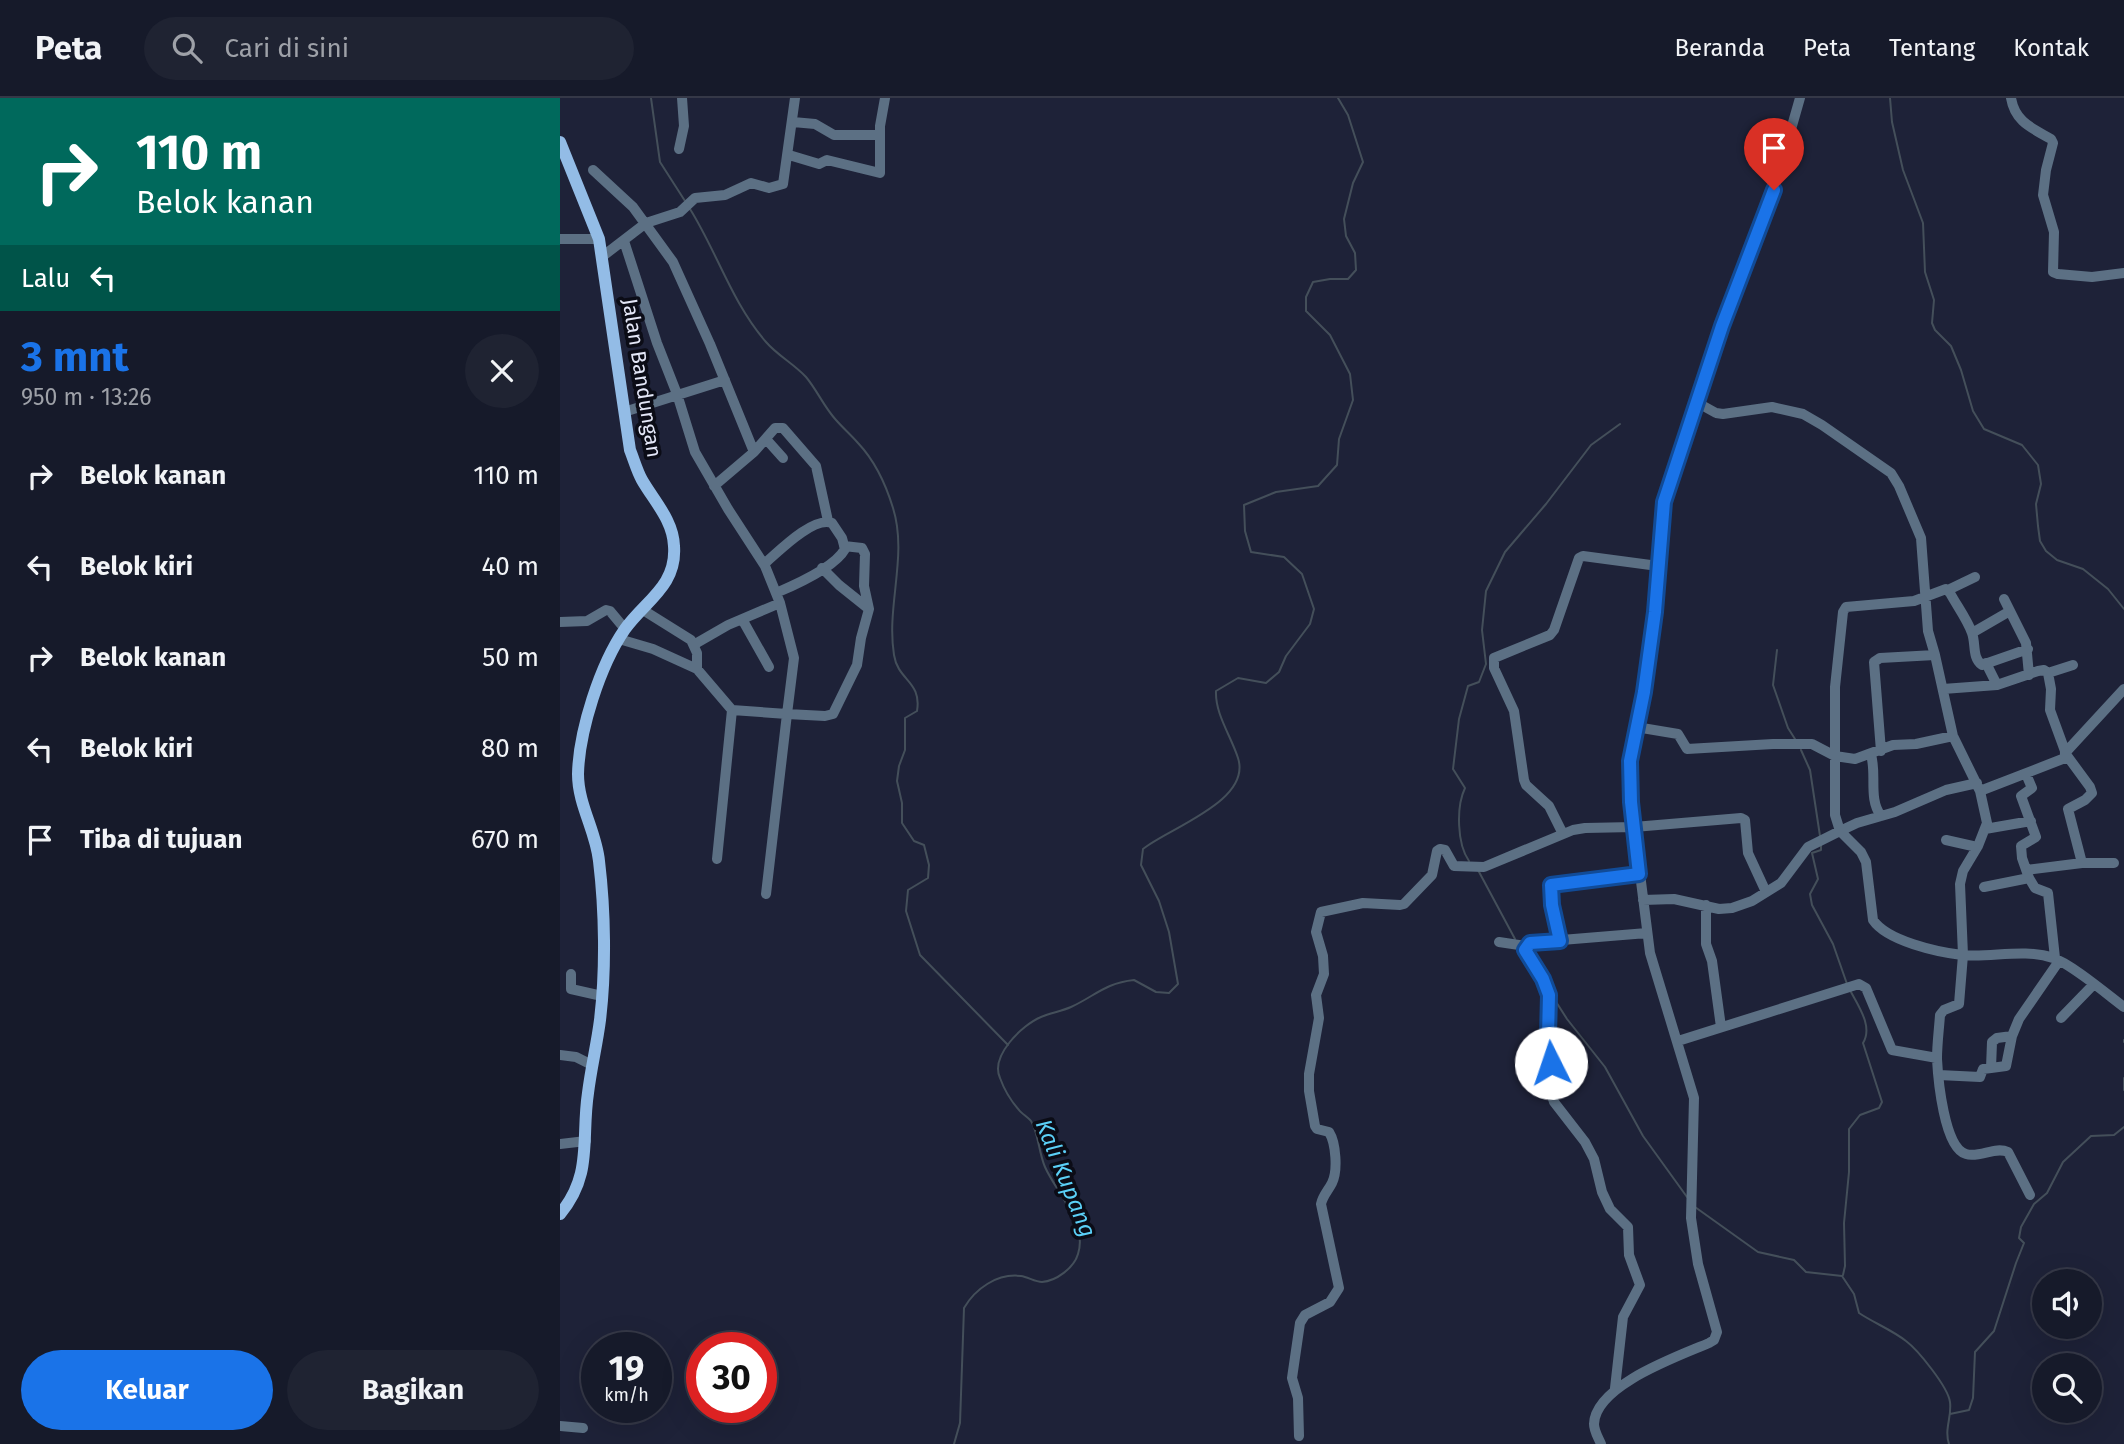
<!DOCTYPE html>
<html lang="id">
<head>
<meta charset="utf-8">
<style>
	body { margin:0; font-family:"Fira Sans",sans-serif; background:#1f2332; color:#f1f3f6; height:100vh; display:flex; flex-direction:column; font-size:26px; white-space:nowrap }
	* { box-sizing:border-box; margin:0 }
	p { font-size:23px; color:#9ea1a8 }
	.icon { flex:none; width:38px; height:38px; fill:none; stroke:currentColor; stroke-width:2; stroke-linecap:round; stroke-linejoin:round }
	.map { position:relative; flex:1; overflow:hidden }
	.sheet { display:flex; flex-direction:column; background:#161a2a; width:560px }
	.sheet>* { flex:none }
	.banner { background:#00695c; color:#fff; overflow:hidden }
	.controls { position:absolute; left:1472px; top:1171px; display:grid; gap:14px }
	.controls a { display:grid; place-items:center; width:70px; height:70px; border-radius:50%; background:#161a2a; box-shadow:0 7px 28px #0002,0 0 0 2px #353847; font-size:35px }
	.speed { position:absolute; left:21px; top:1234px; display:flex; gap:14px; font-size:35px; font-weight:700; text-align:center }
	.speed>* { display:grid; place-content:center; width:91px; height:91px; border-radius:50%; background:#161a2a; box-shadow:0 7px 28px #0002,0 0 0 2px #353847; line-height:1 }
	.speed small { font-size:18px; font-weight:400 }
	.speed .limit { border:10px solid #d22; background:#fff; color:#111 }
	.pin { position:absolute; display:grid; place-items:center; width:60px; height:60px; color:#fff; margin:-72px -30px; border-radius:50% 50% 50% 0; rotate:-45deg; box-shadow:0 0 7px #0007 }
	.pin .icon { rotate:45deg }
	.me { position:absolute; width:77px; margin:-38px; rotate:356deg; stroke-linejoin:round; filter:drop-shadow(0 0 5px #0008) }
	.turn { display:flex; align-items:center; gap:24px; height:147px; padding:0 21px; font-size:32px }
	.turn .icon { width:91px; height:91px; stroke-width:2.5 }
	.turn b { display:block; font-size:49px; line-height:60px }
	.then { display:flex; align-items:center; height:66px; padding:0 21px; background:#0003; gap:14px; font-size:26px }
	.round { display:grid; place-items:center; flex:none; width:74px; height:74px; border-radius:37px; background:#1f2332 }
	.overview { display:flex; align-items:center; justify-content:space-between; height:119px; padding:0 21px }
	h1 { font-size:42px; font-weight:700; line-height:52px; color:#1a73e8 }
	.primary-button { display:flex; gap:14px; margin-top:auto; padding:14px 21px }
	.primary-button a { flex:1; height:80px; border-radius:42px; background:#1a73e8; color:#fff; font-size:28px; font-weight:700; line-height:80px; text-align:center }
	.primary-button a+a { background:#1f2332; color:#f1f3f6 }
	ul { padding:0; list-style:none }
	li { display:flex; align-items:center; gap:21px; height:91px; padding:0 21px }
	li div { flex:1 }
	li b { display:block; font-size:26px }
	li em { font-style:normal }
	header { display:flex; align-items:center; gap:42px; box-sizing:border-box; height:98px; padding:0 35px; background:#161a2a; border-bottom:2px solid #353847 }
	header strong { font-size:33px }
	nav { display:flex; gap:38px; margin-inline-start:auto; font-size:24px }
	.search { width:490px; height:63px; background:#1f2332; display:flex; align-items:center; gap:18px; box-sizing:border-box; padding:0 24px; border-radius:38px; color:#9ea1a8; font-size:26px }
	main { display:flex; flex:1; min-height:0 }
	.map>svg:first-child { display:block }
</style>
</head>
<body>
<header>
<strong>Peta</strong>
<div class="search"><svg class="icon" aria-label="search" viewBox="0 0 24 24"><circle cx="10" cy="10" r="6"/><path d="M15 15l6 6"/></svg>Cari di sini</div>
<nav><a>Beranda</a><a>Peta</a><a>Tentang</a><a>Kontak</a></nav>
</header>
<main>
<section class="sheet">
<div class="banner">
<div class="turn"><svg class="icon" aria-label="right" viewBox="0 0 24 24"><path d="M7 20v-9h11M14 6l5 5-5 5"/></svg><div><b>110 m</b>Belok kanan</div></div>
<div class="then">Lalu<svg class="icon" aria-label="left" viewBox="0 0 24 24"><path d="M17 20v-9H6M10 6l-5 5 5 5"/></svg></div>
</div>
<div class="overview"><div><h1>3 mnt</h1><p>950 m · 13:26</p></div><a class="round"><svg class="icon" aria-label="close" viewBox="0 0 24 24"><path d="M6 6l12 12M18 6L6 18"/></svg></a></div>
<ul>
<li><svg class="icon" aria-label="right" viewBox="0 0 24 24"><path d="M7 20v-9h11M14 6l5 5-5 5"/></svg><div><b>Belok kanan</b></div><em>110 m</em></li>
<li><svg class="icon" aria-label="left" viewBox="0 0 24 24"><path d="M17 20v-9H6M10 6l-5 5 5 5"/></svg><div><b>Belok kiri</b></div><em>40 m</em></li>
<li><svg class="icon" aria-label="right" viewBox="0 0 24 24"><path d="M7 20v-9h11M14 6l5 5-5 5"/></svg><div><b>Belok kanan</b></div><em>50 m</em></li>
<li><svg class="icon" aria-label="left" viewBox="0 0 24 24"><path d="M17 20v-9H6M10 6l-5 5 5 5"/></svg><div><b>Belok kiri</b></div><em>80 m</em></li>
<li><svg class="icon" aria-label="arrive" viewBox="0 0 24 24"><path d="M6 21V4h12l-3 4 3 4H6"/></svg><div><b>Tiba di tujuan</b></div><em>670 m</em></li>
</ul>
<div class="primary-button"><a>Keluar</a><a>Bagikan</a></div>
</section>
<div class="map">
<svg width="1564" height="1346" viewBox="0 0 1564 1346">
	<rect width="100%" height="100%" fill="#1e2238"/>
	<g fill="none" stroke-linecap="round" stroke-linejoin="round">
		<path stroke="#444f5a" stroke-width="2" d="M91,0L100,64L125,103
			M1330,0L1332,24L1343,72L1363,125L1365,174L1374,202L1372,225L1375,232L1391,248L1401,272L1413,313L1424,331L1462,347L1478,367L1481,386L1476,406L1478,428L1480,443L1486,453L1497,462L1523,471L1548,491L1564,511
			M130,111C157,154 172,205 206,244C217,257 234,266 246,279C257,292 264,309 276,322C283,330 291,337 298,345C315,363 326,387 333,410C348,458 326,508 334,557C338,583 362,583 357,613L345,620V652L339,668L337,683L342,705V725L354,743L364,747L369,767L368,780L348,792L346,813L360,857L448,947
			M1217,552L1213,587L1228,630L1235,641
			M1241,652L1250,672L1260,738
			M1261,747V752L1252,755L1258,781L1250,796L1252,807L1273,846L1287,886
			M909,763C897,746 896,709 905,690L893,671L899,621L908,588L919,584L926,566L922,532L926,493L945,454L986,406L1031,347L1060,326
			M918,772L955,841
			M993,899L1007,921L1045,969L1083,1038L1127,1099
			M1564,942V944
			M1564,980V992
			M1135,1109L1198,1154L1234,1162L1246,1174L1282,1178L1294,1196L1299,1215C1314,1225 1332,1232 1346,1243C1358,1252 1388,1289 1390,1304C1392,1319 1384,1331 1389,1346
			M1283,1177L1285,1168L1284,1125L1289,1074V1031L1300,1017L1319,1010L1322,1004L1303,945C1313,929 1299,909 1291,894
			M1390,1316L1409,1312L1413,1300L1415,1254L1434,1233L1456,1165L1464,1145L1459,1140L1461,1129L1474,1106L1487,1095L1503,1064L1531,1038L1554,1037L1564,1029
			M394,1346L400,1325L404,1210C415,1191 437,1175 461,1178C468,1179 475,1184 482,1184C496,1183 514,1170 518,1156C528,1126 496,1094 485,1069C479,1056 478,1033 471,1023C468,1019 462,1016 459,1012C451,1003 444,991 440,980C430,958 462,927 481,919C491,915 502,913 511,909C535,898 545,885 574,882L596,894L609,895L618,886L609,834L599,803L581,767L583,751C609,730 692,703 678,660C671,638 655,616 656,593L678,580L706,585L719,574L726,558L750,526L754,511L742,476L724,459L691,454L685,433L684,407L716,394L758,388L777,367L779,341L793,302L790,276L770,237L746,213V199L753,184L770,181H788L796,172L795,155L786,138L784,121L793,85L803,64L788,17L778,0"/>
		<path stroke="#5c7084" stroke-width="10" d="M1451,0C1455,24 1472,30 1491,41L1493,45L1486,72L1483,97L1494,134L1493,174L1498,176L1532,179L1564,175
			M233,24L255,26L274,37H320
			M119,51L124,28L122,0
			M229,57L259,66L267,62L320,75V28L325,0
			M33,72L73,109L113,164L150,246L194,354L154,388
			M0,141H39
			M64,143L97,245L117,296L135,354L168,411L205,468L220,505L234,560L227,616L265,618L273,616L297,567L301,540L309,511L279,487L262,470
			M43,158L86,125L120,114L135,100L165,97L191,85L209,90L223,86L235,0
			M1138,305L1156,315L1163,316L1212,309L1243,316L1262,327L1331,375L1339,388L1361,440L1368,533L1375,557L1393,638L1420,693L1427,725L1418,748L1403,773L1400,786L1403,857L1399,906L1384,912L1380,917C1379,932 1377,946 1377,961C1378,980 1384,1050 1406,1056C1420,1060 1435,1048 1448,1054L1470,1097
			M64,314L165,282
			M206,341L223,360
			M194,354L215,330H223L256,368L268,423
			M284,448L302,450L305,456L304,488L309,511
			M204,466C218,454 253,418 272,425L282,440L285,451C275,469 235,487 216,495
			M1388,492L1415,479
			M1444,501L1466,545L1469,577
			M83,512L131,542L137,555V571
			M182,521L209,569
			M0,524L27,523L46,512L50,513L65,531
			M1412,535L1450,513
			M59,541L93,551L137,571L172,612L227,616L206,796
			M135,546L168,527L220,505
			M1468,551L1422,567C1412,560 1416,546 1412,535C1407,521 1397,508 1390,495L1386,491L1354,503L1286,509L1283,514L1275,589V717L1280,733L1301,754L1306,764L1313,822C1327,843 1377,854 1402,857C1431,860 1464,850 1493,860C1510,865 1548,897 1564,909
			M1426,565L1437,587
			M1488,575L1513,567
			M1383,591L1437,587L1478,573L1484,572L1488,575L1491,591L1490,612L1505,653V660L1420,693
			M1076,629L1118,636L1127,651L1213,646H1252L1275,658L1295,661L1333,647L1356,646L1393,638
			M1321,653L1314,564L1320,560L1375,557
			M1311,657C1317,676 1308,701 1321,718
			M1466,676L1472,690L1461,698L1476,739L1461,748L1462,760L1469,780
			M1425,731L1471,723
			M1003,736L989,708L966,687L964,682L954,613L934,570V560L990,537L994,532L1019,460L1023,458L1098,468
			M1386,742L1417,749
			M157,761L172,612
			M1522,765L1508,711L1525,702L1532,695L1530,689L1505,655L1564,591
			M1466,772L1522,765H1554
			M1424,789L1469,780L1475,790L1488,795L1495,860
			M1083,802L1114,801L1159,811L1172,810L1192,803L1221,785L1248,749L1280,733L1297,725L1335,714L1386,692L1417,685
			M1146,807V846L1152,863L1161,929
			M1000,843L992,807V786L1079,776
			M939,844L966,848
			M11,876V891L42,898
			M1501,920L1534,886
			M1118,943L1299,886L1306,890L1332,952L1377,960
			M0,957L16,959L32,967
			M1431,970L1446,968L1452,938
			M1379,977L1420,979L1423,971L1431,970L1432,944L1437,940L1452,938L1459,921L1499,863
			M0,1046L26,1043
			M1055,1290L1063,1219L1080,1187L1069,1157L1068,1129L1050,1111L1042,1094L1034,1061L1025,1044L994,1004L991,994V965L988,938L989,897L983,881L965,852L969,845L977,844L1087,835
			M0,1328L23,1330
			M739,1338L738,1300L732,1280L740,1225L745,1217L770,1204L779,1190L761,1106C763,1097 768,1093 772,1085C778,1073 776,1045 769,1034L757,1031L755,1028L749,993V976L759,920L756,897L764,876L763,858L756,834L761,814L803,805L840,807L844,806L872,777L877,753L880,751L885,752L894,768L924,769L1013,732L1025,730L1074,729L1181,720L1185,722L1188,755L1206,794
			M1041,1346C1038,1339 1034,1333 1034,1326C1035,1287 1119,1258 1149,1245L1154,1242L1157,1234L1138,1166L1131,1120L1134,1000L1090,855L1071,704V653L1084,594L1095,514L1104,404L1162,228L1214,91L1240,0"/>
		<path stroke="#93bce6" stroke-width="12" d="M0,44L39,141L70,352C74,362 77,373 82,382C94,403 113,422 114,448C117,488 85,503 65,531C40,567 19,633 18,676C18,707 36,733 39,763C45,813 46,872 40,922C37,946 31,970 28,995C21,1041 33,1077 0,1116"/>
	</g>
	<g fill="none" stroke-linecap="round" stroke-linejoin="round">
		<defs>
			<path id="route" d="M991,965L988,938L989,897L983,881L965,852L970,845L1000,843L992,807L991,787L1079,776L1071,704L1070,663L1084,594L1095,514L1104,404L1162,228L1214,92"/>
		</defs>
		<use href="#route" stroke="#114b97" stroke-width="18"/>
		<use href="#route" stroke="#1a73e8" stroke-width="12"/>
	</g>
	<g text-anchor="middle" stroke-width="7" stroke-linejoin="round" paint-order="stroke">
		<g font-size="21" fill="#e4e7f7" stroke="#0b0c16">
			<text transform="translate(82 280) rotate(81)" y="7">Jalan Bandungan</text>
		</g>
		<g font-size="23" font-style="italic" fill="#5bd0f7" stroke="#0b0c16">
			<text transform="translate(506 1080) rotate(68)" y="8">Kali Kupang</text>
		</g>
	</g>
</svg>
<div class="controls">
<a><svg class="icon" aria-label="sound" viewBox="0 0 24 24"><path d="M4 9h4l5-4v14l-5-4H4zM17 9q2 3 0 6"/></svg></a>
<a><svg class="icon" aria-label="search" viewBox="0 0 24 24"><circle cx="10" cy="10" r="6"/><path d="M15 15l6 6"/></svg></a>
</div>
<div class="speed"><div>19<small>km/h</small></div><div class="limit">30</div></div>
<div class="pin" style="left:1214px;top:92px;background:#d93025"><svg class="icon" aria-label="arrive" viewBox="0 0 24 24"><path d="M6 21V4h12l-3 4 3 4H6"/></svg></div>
<svg class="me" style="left:991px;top:965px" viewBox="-20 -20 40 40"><circle r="19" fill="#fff"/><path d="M0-13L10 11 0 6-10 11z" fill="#1a73e8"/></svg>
</div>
</main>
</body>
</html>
